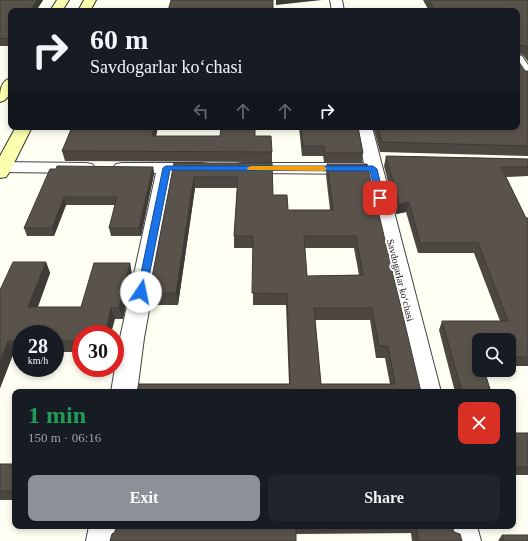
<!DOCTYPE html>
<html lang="en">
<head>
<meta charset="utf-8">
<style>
	body { margin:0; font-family:"Times New Roman",serif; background:#20242c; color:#f1f3f6; height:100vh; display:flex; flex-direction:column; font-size:15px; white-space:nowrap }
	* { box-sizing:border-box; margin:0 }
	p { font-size:13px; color:#9ea1a6 }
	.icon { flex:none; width:22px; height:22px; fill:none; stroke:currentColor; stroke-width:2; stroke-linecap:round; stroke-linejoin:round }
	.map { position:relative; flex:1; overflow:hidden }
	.drawer { position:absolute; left:12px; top:389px; width:504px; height:140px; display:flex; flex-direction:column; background:#171b24; border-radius:8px; box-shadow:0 2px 6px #0003 }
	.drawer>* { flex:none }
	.guide { position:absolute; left:8px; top:8px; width:512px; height:122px; border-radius:8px; box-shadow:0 2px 6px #0003; background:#171b24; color:#f1f3f6; overflow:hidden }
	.tools { position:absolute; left:472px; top:333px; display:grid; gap:8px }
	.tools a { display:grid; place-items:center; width:44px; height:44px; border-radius:8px; background:#171b24; box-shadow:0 2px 6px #0003; font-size:20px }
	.speed { position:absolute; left:12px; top:325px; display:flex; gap:8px; font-size:20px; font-weight:700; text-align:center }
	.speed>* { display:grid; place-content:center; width:52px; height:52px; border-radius:50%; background:#171b24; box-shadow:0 2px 6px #0003; line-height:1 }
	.speed small { font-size:10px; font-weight:400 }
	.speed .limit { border:6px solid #d22; background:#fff; color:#111 }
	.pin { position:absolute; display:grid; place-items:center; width:34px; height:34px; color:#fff; margin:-17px; border-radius:8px; box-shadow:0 2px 6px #0006 }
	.me { position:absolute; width:44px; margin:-22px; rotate:11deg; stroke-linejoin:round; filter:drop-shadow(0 0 3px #0008) }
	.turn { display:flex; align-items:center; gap:14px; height:84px; padding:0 16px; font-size:18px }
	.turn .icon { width:52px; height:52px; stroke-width:2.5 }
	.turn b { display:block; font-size:28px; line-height:34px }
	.lanes { display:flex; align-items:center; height:38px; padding:0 16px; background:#0003; justify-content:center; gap:20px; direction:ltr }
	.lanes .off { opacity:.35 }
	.round { display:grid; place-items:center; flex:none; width:42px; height:42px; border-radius:8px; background:#20242c }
	.headline { display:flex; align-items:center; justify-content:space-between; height:68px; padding:0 16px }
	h1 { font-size:24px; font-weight:700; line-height:30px; color:#1e9e55 }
	.primary-button { display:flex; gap:8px; margin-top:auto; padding:8px 16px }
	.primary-button a { flex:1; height:46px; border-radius:8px; background:#8c9099; color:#fff; font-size:16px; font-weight:700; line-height:46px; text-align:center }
	.primary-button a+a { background:#20242c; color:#f1f3f6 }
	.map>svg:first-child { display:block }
</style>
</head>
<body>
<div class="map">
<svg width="528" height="541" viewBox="0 0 528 541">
	<rect width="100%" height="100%" fill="#fffef2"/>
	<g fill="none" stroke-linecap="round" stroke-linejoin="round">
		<defs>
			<path id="minor" d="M330,0H342L344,11H332Z
				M517,55L522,56L528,65V80L523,79L517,70Z
				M356,127H372L441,392H415L366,174L242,173L236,172L233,168L236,164L242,163H364Z
				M0,162L86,163L92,164L95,168L92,172L86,173L3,172H0Z
				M122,163H202L208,164L211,168L208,172L202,173H174L144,338L137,392H111L120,338L156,173H122L116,172L113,168L116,164Z
				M89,526H121L118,541H86Z
				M445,526H477L481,541H449Z"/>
			<path id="secondary" d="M57,0H69L62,11H50Z
				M84,0H96L90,11H78Z
				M11,78V93L5,100L0,102C0,91 0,81 11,78Z
				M16,127H32L9,173L6,177L0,178V156Z"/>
		</defs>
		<use href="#minor" stroke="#434343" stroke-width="2"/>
		<use href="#secondary" stroke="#323232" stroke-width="2"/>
		<use href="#minor" fill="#fff" fill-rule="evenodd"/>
		<use href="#secondary" fill="#fcffad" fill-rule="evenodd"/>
	</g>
	<path fill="#4d4741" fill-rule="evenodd" d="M0,0H43L36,11H11V46H0Z
		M423,0H528V62L523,55L519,54V62L525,71H528V156L380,152L373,127H517V11H429Z
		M158,127L156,136H255L272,152V162L65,161L62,151Z
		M299,127H358L363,153L362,162H324L323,156H302Z
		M386,156L528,159V176L506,177L526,218H528V368V366H509V340H479V370L491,392H455L439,330L442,321H500L474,253H418L406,212L396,214L384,166Z
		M174,163H272L273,195L288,210H330L326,175L327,164L421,392L289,384L286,305H253V248H234V236L237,188H195L178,305H152L149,293ZM305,248H354L359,275L307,276ZM315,320H370L376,358H385L390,384H321Z
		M153,167L154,174L141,236H111L109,228L115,205H66L54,236H27L24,228L56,169Z
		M46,262L50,273L38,307H81L130,263L132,275L123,319H115L81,334V352H55V334H21V352H14L0,388V290Z
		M513,433H528V475H513Z
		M0,464H15V500H0Z
		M116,526H452L454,532L462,541H412L411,533L296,534L115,532Z
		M502,535L504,541H498Z"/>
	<path fill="#3e3a35" d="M37,0H43L36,11H30Z
		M276,0H322L276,5Z
		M154,127H158L154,146L152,136Z
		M153,167L154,174L141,236L139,228Z
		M194,177L195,188L178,305L176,293Z
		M64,197L66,205L54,236L52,228Z
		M409,202L406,212L396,214L399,204Z
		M46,262L50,273L33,319L28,307Z
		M130,263L132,275L123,319L119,308Z
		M111,308L115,319L111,334H105Z
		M8,341L14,352L0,388V361Z"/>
	<path fill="#59534c" stroke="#3e3a35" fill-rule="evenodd" d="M0,0H37L30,11H11V38L0,39Z
		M171,0H273V11H168Z
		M429,0H528V49L526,46L519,45V62L525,71H528V146L382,142L378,127H517V11H435Z
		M72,127H154L152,136H220L221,127H255V136H271L272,152L62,151Z
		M301,127H358L363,153H325L324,146H303Z
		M386,156L528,159V167H501L526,218H528V357H509V340H479V370H484L491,392H462L442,321H508L478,243H420L409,202L399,204Z
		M174,163H272L273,195H287L288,210H333L327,164H367L421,392H137L139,384H290L287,294L252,293L253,236H234L238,177H194L176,293H149ZM304,236H356L363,275L307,276ZM314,308H372L379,346H388L395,384H321Z
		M57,166L153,167L139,228H109L117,197H64L52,228H24L50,169H56Z
		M13,262H46L28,307H81L94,263H130L119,308H111L105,334H81V341H55V334H21V341H8L0,361V290Z
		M513,433H528V467H513Z
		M0,464H15V491H0Z
		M116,526H296V541H110L112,534L115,532Z
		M416,526H452L454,532L460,534L462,541H418Z
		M502,535H528V541H504Z"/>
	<path fill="#1a73e8" stroke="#114b97" d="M166,166H373L377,169L384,198L380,201L377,198L370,171L170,170L146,292L141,295L137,292L163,168Z"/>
	<path fill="#f59e0b" d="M251,166H324L327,169L324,171L248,170L247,168Z"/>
	<g text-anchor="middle" stroke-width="4" stroke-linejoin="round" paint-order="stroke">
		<g font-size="10" fill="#101010" stroke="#fff">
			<text transform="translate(401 280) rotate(76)" y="4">Savdogarlar koʻchasi</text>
		</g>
	</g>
</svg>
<div class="tools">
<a><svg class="icon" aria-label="search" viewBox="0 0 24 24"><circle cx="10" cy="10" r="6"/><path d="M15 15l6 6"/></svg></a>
</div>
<div class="speed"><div>28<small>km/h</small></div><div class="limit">30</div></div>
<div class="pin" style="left:380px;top:198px;background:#d93025"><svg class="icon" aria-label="arrive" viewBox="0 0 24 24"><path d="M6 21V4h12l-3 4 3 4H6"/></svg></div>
<svg class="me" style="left:141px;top:292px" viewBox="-20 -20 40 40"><circle r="19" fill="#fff"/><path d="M0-13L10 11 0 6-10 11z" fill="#1a73e8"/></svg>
<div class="guide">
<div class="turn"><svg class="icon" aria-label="right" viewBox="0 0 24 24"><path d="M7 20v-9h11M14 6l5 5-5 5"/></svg><div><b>60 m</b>Savdogarlar koʻchasi</div></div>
<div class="lanes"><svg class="icon off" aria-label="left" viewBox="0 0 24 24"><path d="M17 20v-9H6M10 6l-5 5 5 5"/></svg><svg class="icon off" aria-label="ahead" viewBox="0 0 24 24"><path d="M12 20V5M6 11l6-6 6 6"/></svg><svg class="icon off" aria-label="ahead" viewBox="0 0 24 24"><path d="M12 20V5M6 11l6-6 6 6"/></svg><svg class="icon" aria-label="right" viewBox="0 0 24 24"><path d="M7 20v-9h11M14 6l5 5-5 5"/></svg></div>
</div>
<section class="drawer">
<div class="headline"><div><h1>1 min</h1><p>150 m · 06:16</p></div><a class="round" style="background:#d93025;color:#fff"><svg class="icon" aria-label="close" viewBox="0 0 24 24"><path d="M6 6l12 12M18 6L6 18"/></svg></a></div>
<div class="primary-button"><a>Exit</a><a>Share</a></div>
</section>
</div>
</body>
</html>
